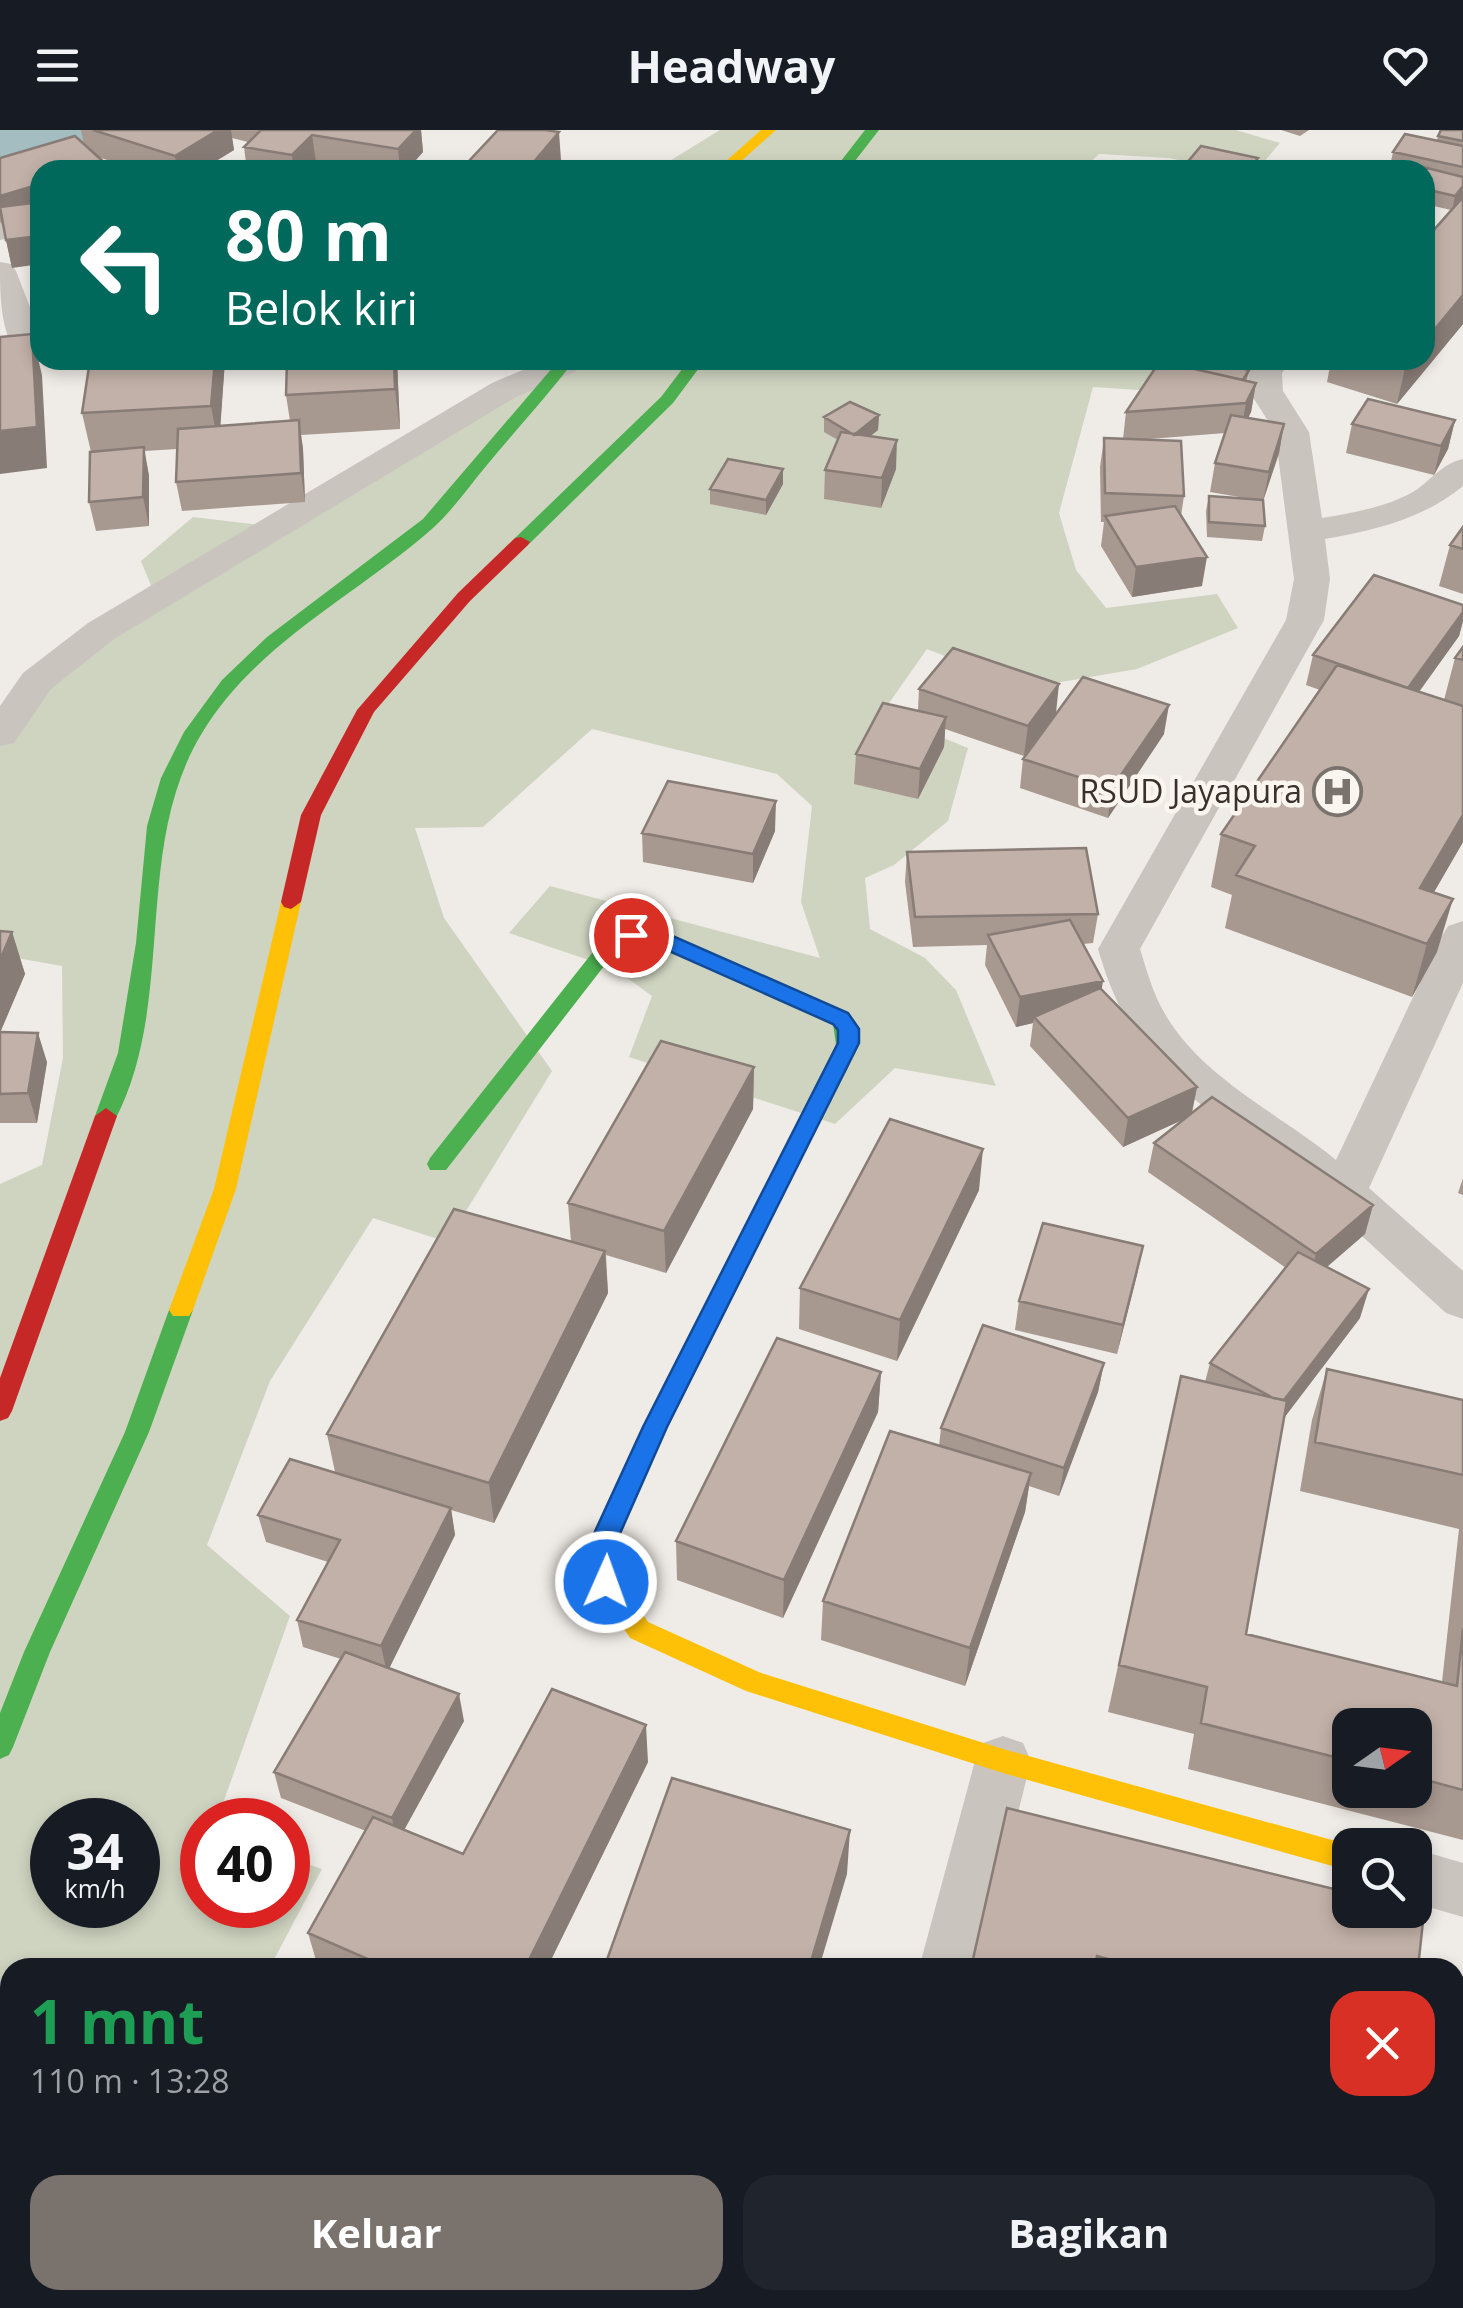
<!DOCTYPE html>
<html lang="id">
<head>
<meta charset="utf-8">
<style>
	body { margin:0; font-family:"Open Sans",sans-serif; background:#20242c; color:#f1f3f6; height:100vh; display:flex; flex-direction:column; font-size:38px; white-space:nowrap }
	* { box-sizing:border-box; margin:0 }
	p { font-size:32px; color:#9ea1a6 }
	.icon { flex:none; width:55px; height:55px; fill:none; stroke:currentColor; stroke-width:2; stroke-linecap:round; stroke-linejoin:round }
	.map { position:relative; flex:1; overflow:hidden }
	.drawer { position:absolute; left:0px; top:1828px; width:1465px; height:352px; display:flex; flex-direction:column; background:#171b24; border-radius:30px 30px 0 0; box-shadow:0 5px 15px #0003 }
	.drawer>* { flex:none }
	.banner { position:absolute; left:30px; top:30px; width:1405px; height:210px; border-radius:30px; box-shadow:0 5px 15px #0003; background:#00695c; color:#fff; overflow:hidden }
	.needle { width:65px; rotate:76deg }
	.fabs { position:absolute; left:1332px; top:1578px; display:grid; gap:20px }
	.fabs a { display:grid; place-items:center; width:100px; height:100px; border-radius:20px; background:#171b24; box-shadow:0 5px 15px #0003; font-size:50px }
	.speed { position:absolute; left:30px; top:1668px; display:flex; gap:20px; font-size:50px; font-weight:700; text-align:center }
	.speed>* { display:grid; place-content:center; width:130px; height:130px; border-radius:50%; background:#171b24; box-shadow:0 5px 15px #0003; line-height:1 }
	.speed small { font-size:25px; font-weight:400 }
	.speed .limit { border:15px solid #d22; background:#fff; color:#111 }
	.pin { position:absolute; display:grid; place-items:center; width:85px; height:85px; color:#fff; margin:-42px; border:5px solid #fff; border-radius:50%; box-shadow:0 2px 10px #0007 }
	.me { position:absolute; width:110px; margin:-55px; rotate:2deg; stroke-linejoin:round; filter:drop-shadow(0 0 8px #0008) }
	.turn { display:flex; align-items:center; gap:35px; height:210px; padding:0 30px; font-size:45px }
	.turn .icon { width:130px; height:130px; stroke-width:2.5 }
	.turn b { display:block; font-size:70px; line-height:85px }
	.round { display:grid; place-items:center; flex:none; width:105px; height:105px; border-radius:30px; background:#20242c }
	.headline { display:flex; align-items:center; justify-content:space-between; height:170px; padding:0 30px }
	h1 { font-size:60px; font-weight:700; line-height:75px; color:#1e9e55 }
	.action { display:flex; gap:20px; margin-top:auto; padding:20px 30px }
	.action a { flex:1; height:115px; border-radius:30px; background:#79726d; color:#fff; font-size:40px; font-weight:700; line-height:115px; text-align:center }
	.action a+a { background:#20242c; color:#f1f3f6 }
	header { display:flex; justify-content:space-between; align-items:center; height:130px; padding:0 30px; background:#171b24; font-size:45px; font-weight:700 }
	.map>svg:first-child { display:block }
</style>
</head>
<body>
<header><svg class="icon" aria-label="menu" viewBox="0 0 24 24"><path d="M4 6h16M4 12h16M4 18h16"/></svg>Headway<svg class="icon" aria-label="heart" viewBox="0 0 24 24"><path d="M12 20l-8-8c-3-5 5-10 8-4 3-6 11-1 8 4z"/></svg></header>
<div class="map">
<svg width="1463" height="2178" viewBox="0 0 1463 2178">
	<rect width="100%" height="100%" fill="#efebe6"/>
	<path fill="#cfd4c1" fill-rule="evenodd" d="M720,0H1236L1280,13L1257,40H1222L1169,28L1099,24L1082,40H655Z
		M540,230L1167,231L1154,261L1093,257L1059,383L1076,440L1106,478L1217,464L1238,498L1137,539L1026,558L927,519L882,583L968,618L948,691L894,735L865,748L870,799L925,828L956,860L996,956L895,938L835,994L629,927L652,866L615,839L509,803L550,756L820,828L801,772L812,676L777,644L592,599L483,697L415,698L444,788L552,941L447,1112L373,1088L270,1251L207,1415L290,1486L217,1690H202V1775H288V1727L322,1739L270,1837L10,1838V2170H141L142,2178H0V1054L42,1035L63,928L62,836L0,825V588L159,475L141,431L193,387L269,396L351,363ZM52,1690H138V1775H52Z"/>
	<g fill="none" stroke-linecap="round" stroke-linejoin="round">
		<path fill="#a3bdc0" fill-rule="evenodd" d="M0,0H99L89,14L0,41Z"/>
		<path fill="#c9c4be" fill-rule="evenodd" d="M40,83V101L0,110V92Z
			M0,132L11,134L16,141L40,203V230L44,232H20C0,201 0,167 0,132Z
			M546,230H576L580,235L575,242L516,267L114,509L51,559L14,613L0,616V576L23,543L88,493L492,253Z
			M1257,230H1291L1282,243L1283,261L1309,302L1322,388C1352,383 1389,377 1416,360C1432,349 1443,333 1463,329V356C1423,389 1375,400 1325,409L1330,449L1324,490L1140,819C1147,841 1153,864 1165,884C1202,948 1280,984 1336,1030L1442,806L1448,796L1463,791V853L1369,1058L1463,1141V1189L1446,1183C1395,1137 1345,1089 1292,1045C1199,969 1134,944 1098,819L1286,490L1294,449L1275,302L1249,261L1248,243Z
			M1003,1606L1023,1613L1031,1631L979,1838H919L975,1631L983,1613Z
			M1415,1719L1463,1733V1787L1415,1773Z
			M829,2170H895L893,2178H827Z"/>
		<path fill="#4caf50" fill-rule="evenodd" d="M865,0H879L848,40H834Z
			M559,230H575C547,266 516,300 487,335C470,355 453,380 433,398C356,466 257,512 202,603C131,720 178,871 114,992H98L95,986L118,923L136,813L147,696L161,648L184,602L222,550L267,507L423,389Z
			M689,230H705L673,273L527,416H515V408L661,267Z
			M631,798L659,800L848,883C866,914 849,935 834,963H818L815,958L836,915L833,893L649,812H633L618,818L446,1040H430L427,1034L430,1028L604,808Z
			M181,1171L189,1174L193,1180L149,1302L50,1522L13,1617L9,1625L0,1629V1583L24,1522L125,1302L169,1180L173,1174Z"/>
		<path fill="#ffc107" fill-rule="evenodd" d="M761,0H776L731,40H716Z
			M291,765L301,772L236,1059L193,1180L189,1186H173L169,1180L214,1059L281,772Z
			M605,1398L614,1402L618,1409L619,1450L648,1492L761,1543L1003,1619L1350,1715V1741L1003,1643L746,1561L630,1508L593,1452L592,1409L596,1402Z"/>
		<path fill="#c62828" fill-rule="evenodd" d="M521,407L530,412L527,416L470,471L374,582L321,685L301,772L291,779L284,777L281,772L301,685L357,580L458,463L515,408Z
			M826,950L837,958L667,1297L614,1416L605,1420L596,1416L592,1409L643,1297L815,958Z
			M106,978L117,986L12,1281L8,1288L0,1291V1248L95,986Z"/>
	</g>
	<path fill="#a79890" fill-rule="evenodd" d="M81,0H421L423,22L407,40H362L316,32L308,40H247L244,17L248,12L232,8L234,20L211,34L215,40H138L98,27L107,35L108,40H40L12,138L3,95L0,92V28L84,14Z
		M1281,0H1309L1300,6Z
		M1463,0V194L1397,274L1327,252L1331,231L1329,230H1425L1451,80L1425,74V40L1406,39L1390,36L1393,22L1437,10L1438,6Z
		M470,30H561L552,40H471Z
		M225,230L220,296L290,291L286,265L397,230L400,299L301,305L303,319L305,372L182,381L176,352L177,319L144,321L149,346V396L96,401L89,372L91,322L82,283Z
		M1170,230H1247L1242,238L1249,240L1247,251L1256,253L1251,282L1248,288L1284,294L1279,323L1263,371L1265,396L1262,411L1207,407L1206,381L1209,366L1251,369L1210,362L1215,333L1225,303L1137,310L1184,366L1181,386L1202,456L1132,467L1101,416L1104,392H1101L1100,337L1104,308L1123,309L1126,282Z
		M879,285L878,300L870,306L896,339L881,378L824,369L825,340L838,310L824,302V287Z
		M1455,290L1448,319L1434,345L1346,323L1352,294Z
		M783,339V354L766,385L710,374V359Z
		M1463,397V464L1439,456L1450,415Z
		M1463,475V491L1459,506L1419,562L1444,570L1455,528L1463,517V712L1434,762L1437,822L1412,867L1225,798L1232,765L1211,757L1221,704L1320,560L1306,555L1313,525Z
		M1059,554L1024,626L945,599L944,617L918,669L854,654L856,624L918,580L919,559Z
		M1164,604L1108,688L1020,658L1023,629Z
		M775,701L753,753L643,732L642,703Z
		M907,722L1098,784L1093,813L1083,814L1102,859L1197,957L1192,983L1373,1075L1365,1104L1327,1137L1360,1188L1284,1288L1246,1504L1442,1552L1459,1399L1300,1361L1312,1290L1327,1239L1463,1270V1710L1188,1639L1194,1604L1108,1582L1181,1246L1205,1252L1210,1233L1286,1138L1148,1042L1154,1013L1182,990L1123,1017L1030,916L1033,893L1016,897L985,835L987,815L913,817L905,752ZM1350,1595H1415V1660H1350Z
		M0,801L12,802L25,844L0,902L47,932L37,993H0Z
		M754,937L753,979L666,1143L606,1125L608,1163L494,1393L451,1380L455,1405L389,1538L464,1591L404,1700L463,1724L648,1632L547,1838L318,1837L308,1803L366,1701L281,1668L274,1642L341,1529L303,1517L297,1490L328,1432L266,1412L258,1385L335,1342L327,1304L571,1112L568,1073Z
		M1463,1048V1065L1458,1063Z
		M979,1060L897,1231L799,1199L800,1158Z
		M1143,1116L1117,1224L1015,1200L1019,1171Z
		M1104,1233L1098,1262L1059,1366L1029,1356L1025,1382L965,1556L821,1510L823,1471L939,1316L941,1298Z
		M881,1242L878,1282L783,1488L677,1450L676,1411Z
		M1007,1678L1418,1838H971Z
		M1268,2170H1455L1454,2178H1267Z"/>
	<path fill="#887c76" d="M218,0H231L234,20L201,40H177L175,26Z
		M416,0H421L423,22L407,40H400L398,19Z
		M559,2L561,30L552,40H527Z
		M312,5L316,32L308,40H294L292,25Z
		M1258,28L1256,40H1249Z
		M107,35L108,40H89Z
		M40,54V84L3,95L0,83V66Z
		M1463,56V66L1452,81L1455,66Z
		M40,106V134L12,138L6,110Z
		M1463,165V194L1397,274L1406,233L1409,230H1425V211Z
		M32,204L42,245L47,338L0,344V301Z
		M215,230H225L219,317L211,276Z
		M394,230H397L400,299L395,259Z
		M1256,253L1251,282L1241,302L1246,273Z
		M879,285L878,300L853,320L854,305Z
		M299,290L303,319L305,372L301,343Z
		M1455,290L1448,319L1434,345L1441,316Z
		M1284,294L1279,323L1263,371L1269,342Z
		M897,310L896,339L881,378L882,348Z
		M144,317L149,346V396L143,367Z
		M783,339V354L766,385V370Z
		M1207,427L1202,456L1132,467L1136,437Z
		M1463,482V491L1459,506L1400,588L1408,558Z
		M1059,554L1056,583L1024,626L1028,596Z
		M1169,575L1164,604L1108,688L1112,658Z
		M946,587L944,617L918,669L920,639Z
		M776,671L775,701L753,753V724Z
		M1463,685V712L1408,807L1420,758Z
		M1453,769L1437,822L1412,867L1427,814Z
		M12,802L25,844L0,903V830Z
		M1103,851L1098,881L1034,887L1033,893L1016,897L1020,867Z
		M38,903L47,932L37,993L28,963Z
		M754,937L753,979L666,1143L664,1101Z
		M1197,957L1191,986L1123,1017L1128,988Z
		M983,1019L979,1060L897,1231L900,1190Z
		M1373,1075L1365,1104L1308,1153L1316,1124Z
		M1143,1116L1137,1145L1117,1224L1123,1195Z
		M605,1121L608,1163L494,1393L489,1353Z
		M1369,1159L1360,1188L1274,1301L1282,1273Z
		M1104,1233L1098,1262L1059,1366L1064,1338Z
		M881,1242L878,1282L783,1488L784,1450Z
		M1031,1343L1025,1382L965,1556L970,1518Z
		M451,1378L455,1405L387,1543L381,1516Z
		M459,1564L464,1591L397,1713L392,1688Z
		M646,1595L648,1632L547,1838H525Z
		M850,1700L847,1744L819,1838H809Z
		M709,2170H720L718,2178H707Z"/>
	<path fill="#c2b1a8" stroke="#887c76" stroke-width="2.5" d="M93,0H218L175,26Z
		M261,0H416L398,19L312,5L292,25L244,17Z
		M498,0H545L559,2L527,40L470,30Z
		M1441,0H1463V11L1438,6Z
		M1405,4L1463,16V37L1393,22Z
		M75,6L107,35L89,40H40V54L0,66V28Z
		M1201,16L1258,28L1249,40H1181Z
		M214,34L213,40H140L141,35Z
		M1411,34L1463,47V56L1455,66L1425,59V40H1406Z
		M1326,37L1378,39V40H1326Z
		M1463,67V165L1425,211V110Z
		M40,72V106L6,110L0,77Z
		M32,204L37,297L0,301V207Z
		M90,230H215L211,276L82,283Z
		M287,230H394L395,259L286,265Z
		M1170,230H1207L1249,240L1243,250L1168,233Z
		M1160,231L1256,253L1246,273L1126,282Z
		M1368,269L1455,290L1441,316L1352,294Z
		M850,272L879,285L854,305L824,287Z
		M1231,285L1284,294L1269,342L1215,333Z
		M299,290L301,343L176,352L178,299Z
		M841,302L897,310L882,348L825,340Z
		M1104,308L1181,311L1184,366L1105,363Z
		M144,317L143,367L89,372L90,322Z
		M728,329L783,339L766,370L710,359Z
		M1209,366L1263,370L1265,396L1209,392Z
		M1175,376L1207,427L1136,437L1105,386Z
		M1463,397V419L1450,415Z
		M1374,445L1463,475V482L1408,558L1313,525Z
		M1463,517V530L1455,528Z
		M953,518L1059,554L1028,596L919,559Z
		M1337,535L1463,576V685L1420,758L1453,769L1427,814L1236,745L1255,716L1221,704Z
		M1083,547L1169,575L1112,658L1023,629Z
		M883,573L946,587L920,639L856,624Z
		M668,651L776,671L753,724L642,703Z
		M1086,718L1098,784L915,787L907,722Z
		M1070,790L1103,851L1020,867L988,805Z
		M0,801L12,802L0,830Z
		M1100,858L1197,957L1128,988L1034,887Z
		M0,902L38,903L28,963L0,964Z
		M661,911L754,937L664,1101L568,1073Z
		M1212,967L1373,1075L1316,1124L1154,1013Z
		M890,989L983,1019L900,1190L800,1158Z
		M454,1079L605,1121L489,1353L327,1304Z
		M1043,1093L1143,1116L1123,1195L1019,1171Z
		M1298,1122L1369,1159L1284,1270L1273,1268L1210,1233Z
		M983,1195L1104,1233L1064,1338L941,1298Z
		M777,1208L881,1242L784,1450L676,1411Z
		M1327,1239L1463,1270V1345L1315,1312Z
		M1181,1246L1287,1271L1246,1504L1457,1556L1463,1499V1660L1415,1647V1595H1350V1631L1201,1593L1207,1557L1119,1535Z
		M890,1301L1031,1343L970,1518L823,1471Z
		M290,1329L451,1378L381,1516L297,1490L340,1410L258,1385Z
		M345,1522L459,1564L392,1688L274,1642Z
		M552,1559L646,1595L525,1838H388L308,1803L373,1687L463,1724Z
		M672,1648L850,1700L809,1838H604Z
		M1007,1678L1350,1763V1780L1415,1779L1424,1782L1418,1838H1142L1097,1826L1095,1838H971Z
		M1455,2004L1463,2006V2066L1455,2168Z
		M188,2170H428L430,2178H189Z
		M485,2170H709L707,2178H482Z
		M898,2170H1034L1032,2178H896Z
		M1279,2170H1455L1454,2178H1278Z"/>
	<path fill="#1a73e8" stroke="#114b97" stroke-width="2.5" d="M631,798L659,800L848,883L859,899V913L667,1297L618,1408L619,1452L615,1459L606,1462L597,1459L593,1452L592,1408L643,1297L838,913V900L833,894L649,812L624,810L621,805Z"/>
	<defs>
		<symbol id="hospital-ring" viewBox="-11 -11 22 22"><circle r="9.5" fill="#faf6ef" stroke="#79726d" stroke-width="1.5"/><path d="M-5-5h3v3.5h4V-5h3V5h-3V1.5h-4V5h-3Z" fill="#79726d"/></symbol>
	</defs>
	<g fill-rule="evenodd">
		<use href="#hospital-ring" x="1310" y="634" width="55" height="55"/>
	</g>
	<g text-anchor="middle" stroke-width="9" stroke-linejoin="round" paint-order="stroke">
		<g font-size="32" fill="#3a312c" stroke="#faf6ef" text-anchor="end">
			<text x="1302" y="673">RSUD Jayapura</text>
		</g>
	</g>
</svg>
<div class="fabs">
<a><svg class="needle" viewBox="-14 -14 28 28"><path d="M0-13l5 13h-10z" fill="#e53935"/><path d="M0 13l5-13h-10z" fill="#9ea1a6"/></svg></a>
<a><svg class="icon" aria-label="search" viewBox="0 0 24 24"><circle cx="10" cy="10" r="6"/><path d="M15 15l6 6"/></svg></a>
</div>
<div class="speed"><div>34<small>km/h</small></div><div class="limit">40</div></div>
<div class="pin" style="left:631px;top:805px;background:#d93025"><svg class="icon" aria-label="arrive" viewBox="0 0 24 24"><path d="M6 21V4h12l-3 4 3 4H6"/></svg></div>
<svg class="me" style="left:606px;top:1452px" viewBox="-20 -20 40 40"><circle r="17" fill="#1a73e8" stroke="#fff" stroke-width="3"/><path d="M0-11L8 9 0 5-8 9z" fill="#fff"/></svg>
<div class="banner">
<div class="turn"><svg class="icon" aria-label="left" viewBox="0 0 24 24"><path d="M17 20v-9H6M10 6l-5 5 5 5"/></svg><div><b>80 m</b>Belok kiri</div></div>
</div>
<section class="drawer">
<div class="headline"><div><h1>1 mnt</h1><p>110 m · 13:28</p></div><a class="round" style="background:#d93025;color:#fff"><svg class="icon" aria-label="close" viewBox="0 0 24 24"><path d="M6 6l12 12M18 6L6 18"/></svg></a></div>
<div class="action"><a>Keluar</a><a>Bagikan</a></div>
</section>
</div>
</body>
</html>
